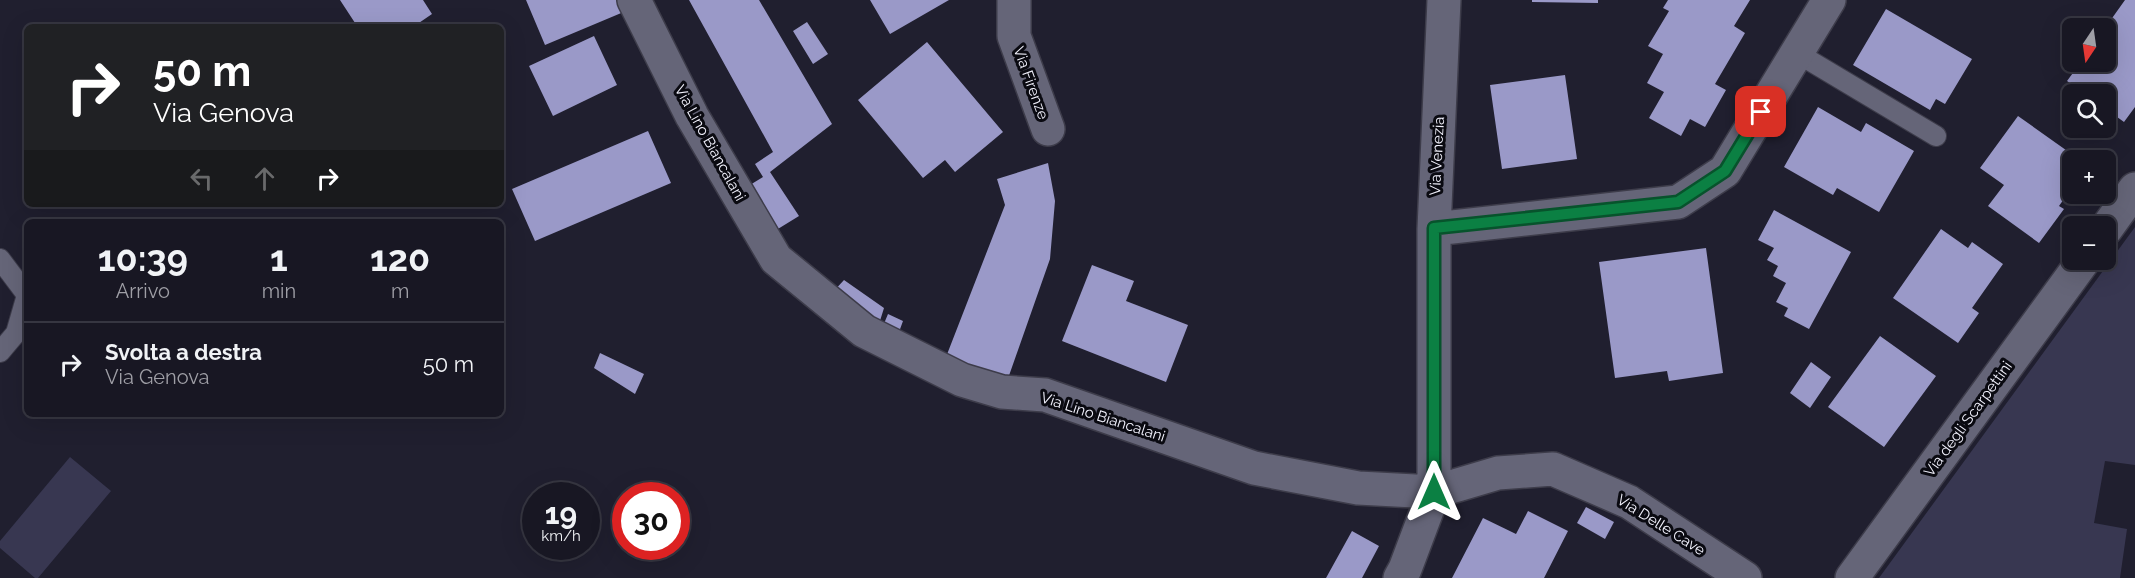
<!DOCTYPE html>
<html lang="it">
<head>
<meta charset="utf-8">
<style>
	body { margin:0; font-family:Raleway,sans-serif; background:#21202b; color:#f1f3f6; height:100vh; display:flex; flex-direction:column; font-size:22px; white-space:nowrap }
	* { box-sizing:border-box; margin:0 }
	p { font-size:20px; color:#9f9fa6 }
	.icon { flex:none; width:33px; height:33px; fill:none; stroke:currentColor; stroke-width:2; stroke-linecap:round; stroke-linejoin:round }
	.map { position:relative; flex:1; overflow:hidden }
	.side { position:absolute; left:24px; top:219px; width:480px; height:198px; display:flex; flex-direction:column; background:#181723; border-radius:9px; box-shadow:0 6px 24px #0002,0 0 0 2px #363641 }
	.side>* { flex:none }
	.banner { position:absolute; left:24px; top:24px; width:480px; height:183px; border-radius:9px; box-shadow:0 6px 24px #0002,0 0 0 2px #363641; background:#202124; color:#fff; overflow:hidden }
	.needle { width:39px; rotate:193deg }
	.buttons { position:absolute; left:2062px; top:18px; display:grid; gap:12px }
	.buttons a { display:grid; place-items:center; width:54px; height:54px; border-radius:9px; background:#181723; box-shadow:0 6px 24px #0002,0 0 0 2px #363641; font-size:30px }
	.speed { position:absolute; left:522px; top:482px; display:flex; gap:12px; font-size:30px; font-weight:700; text-align:center }
	.speed>* { display:grid; place-content:center; width:78px; height:78px; border-radius:50%; background:#181723; box-shadow:0 6px 24px #0002,0 0 0 2px #363641; line-height:1 }
	.speed small { font-size:15px; font-weight:400 }
	.speed .limit { border:9px solid #d22; background:#fff; color:#111 }
	.pin { position:absolute; display:grid; place-items:center; width:51px; height:51px; color:#fff; margin:-26px; border-radius:12px; box-shadow:0 3px 9px #0006 }
	.me { position:absolute; width:66px; margin:-33px; rotate:0deg; stroke-linejoin:round; filter:drop-shadow(0 0 4px #0008) }
	.turn { display:flex; align-items:center; gap:21px; height:126px; padding:0 30px; font-size:27px }
	.turn .icon { width:78px; height:78px; stroke-width:2.5 }
	.turn b { display:block; font-size:42px; line-height:51px }
	.lanes { display:flex; align-items:center; height:57px; padding:0 30px; background:#0003; justify-content:center; gap:30px; direction:ltr }
	.lanes .off { opacity:.35 }
	.eta { display:flex; justify-content:space-evenly; align-items:center; height:102px; text-align:center }
	.eta b { font-size:36px; font-weight:700; line-height:42px }
	ul { padding:0; list-style:none }
	li { display:flex; align-items:center; gap:18px; height:84px; padding:0 30px; border-top:2px solid #363641 }
	li div { flex:1 }
	li b { display:block; font-size:22px }
	li em { font-style:normal }
	.map>svg:first-child { display:block }
</style>
</head>
<body>
<div class="map">
<svg width="2135" height="578" viewBox="0 0 2135 578">
	<rect width="100%" height="100%" fill="#201f2f"/>
	<path fill="#383751" d="M2135,227V465L2105,461L2094,523L2127,529L2120,578H1879Z
		M70,457L111,491L38,578H35L0,548V541Z"/>
	<path fill="#9a99c8" d="M340,0H423L432,14L413,27H366L363,22L357,26Z
		M526,0H622L626,11L545,45Z
		M689,0H759L832,124L770,172L799,216L773,232L745,188L763,177L755,164L773,152Z
		M870,0H949L890,34Z
		M1532,0H1598V3L1532,2Z
		M1668,0H1750L1734,26L1745,33L1715,84L1726,90L1705,127L1690,119L1681,136L1649,118L1664,92L1647,83L1663,54L1648,46L1669,11L1663,8Z
		M2125,0H2135V107L2124,122L2106,109V94H2086L2067,81L2081,62H2106L2105,28Z
		M1886,9L1972,59L1945,104L1936,99L1930,110L1853,65Z
		M807,22L828,54L813,64L793,31Z
		M594,36L617,85L553,116L529,66Z
		M927,42L1003,132L955,172L945,160L923,178L858,100Z
		M1565,75L1577,159L1502,169L1490,85Z
		M1818,107L1861,132L1866,123L1914,151L1879,212L1837,188L1833,195L1784,167Z
		M2018,116L2080,160H2073V186L2059,206L2064,209L2039,243L1988,206L2004,185L1980,168Z
		M648,131L671,183L535,241L512,189Z
		M1048,163L1055,201L1050,259L1005,387L946,357L1005,205L997,179Z
		M1774,210L1851,252L1809,329L1784,316L1788,308L1776,302L1786,283L1773,276L1778,266L1767,260L1774,248L1758,240Z
		M1941,229L1968,248L1972,242L2003,264L1972,308L1979,313L1958,343L1893,298Z
		M1706,248L1723,373L1669,381L1667,371L1615,378L1599,262Z
		M1092,265L1134,281L1126,301L1188,325L1166,382L1062,341Z
		M844,280L884,308L879,324L832,293Z
		M888,314L903,321L899,332L883,326Z
		M1880,336L1936,376L1884,447L1828,407Z
		M600,353L644,374L635,394L594,368Z
		M1811,362L1831,377L1810,408L1790,393Z
		M1586,507L1614,522L1605,539L1577,523Z
		M1528,511L1568,531L1544,578H1452L1483,518L1516,534Z
		M1352,531L1379,546L1362,578H1326Z"/>
	<g fill="none" stroke-linecap="round" stroke-linejoin="round">
		<defs>
			<path id="lane" d="M1797,53L1936,136
				M0,259L27,295
				M0,352L16,333L27,295"/>
			<path id="street" d="M634,0L692,116L776,259L864,331L962,380L1002,392L1045,395L1254,468L1358,488L1434,492L1498,473L1553,469L1629,502L1745,578
				M1014,0V36L1048,129
				M1434,229L1678,202L1725,171L1829,0
				M2106,229L2135,189
				M1400,578L1405,569L1434,492V229L1444,0
				M1852,578L2084,260"/>
		</defs>
		<use href="#lane" stroke="#3d3c4a" stroke-width="22"/>
		<use href="#street" stroke="#3d3c4a" stroke-width="36"/>
		<use href="#lane" stroke="#656578" stroke-width="20"/>
		<use href="#street" stroke="#656578" stroke-width="33"/>
	</g>
	<g fill="none" stroke-linecap="round" stroke-linejoin="round">
		<defs>
			<path id="route" d="M1434,492V228L1678,202L1725,171L1761,112"/>
		</defs>
		<use href="#route" stroke="#07532c" stroke-width="15"/>
		<use href="#route" stroke="#0b8043" stroke-width="10"/>
	</g>
	<g text-anchor="middle" stroke-width="6" stroke-linejoin="round" paint-order="stroke">
		<g font-size="15" fill="#f3f3fe" stroke="#0a0a11">
			<text transform="translate(1031 83) rotate(70)" y="5">Via Firenze</text>
			<text transform="translate(710 143) rotate(61)" y="5">Via Lino Biancalani</text>
			<text transform="translate(1437 156) rotate(-87)" y="5">Via Venezia</text>
			<text transform="translate(1103 417) rotate(18)" y="5">Via Lino Biancalani</text>
			<text transform="translate(1968 419) rotate(-54)" y="5">Via degli Scarpettini</text>
			<text transform="translate(1661 525) rotate(32)" y="5">Via Delle Cave</text>
		</g>
	</g>
</svg>
<div class="buttons">
<a><svg class="needle" viewBox="-14 -14 28 28"><path d="M0-13l5 13h-10z" fill="#e53935"/><path d="M0 13l5-13h-10z" fill="#9f9fa6"/></svg></a>
<a><svg class="icon" aria-label="search" viewBox="0 0 24 24"><circle cx="10" cy="10" r="6"/><path d="M15 15l6 6"/></svg></a>
<a>+</a>
<a>−</a>
</div>
<div class="speed"><div>19<small>km/h</small></div><div class="limit">30</div></div>
<div class="pin" style="left:1761px;top:112px;background:#d93025"><svg class="icon" aria-label="arrive" viewBox="0 0 24 24"><path d="M6 21V4h12l-3 4 3 4H6"/></svg></div>
<svg class="me" style="left:1434px;top:492px" viewBox="-20 -20 40 40"><path d="M0-17L14 15 0 8-14 15z" fill="#0b8043" stroke="#fff" stroke-width="4"/></svg>
<div class="banner">
<div class="turn"><svg class="icon" aria-label="right" viewBox="0 0 24 24"><path d="M7 20v-9h11M14 6l5 5-5 5"/></svg><div><b>50 m</b>Via Genova</div></div>
<div class="lanes"><svg class="icon off" aria-label="left" viewBox="0 0 24 24"><path d="M17 20v-9H6M10 6l-5 5 5 5"/></svg><svg class="icon off" aria-label="ahead" viewBox="0 0 24 24"><path d="M12 20V5M6 11l6-6 6 6"/></svg><svg class="icon" aria-label="right" viewBox="0 0 24 24"><path d="M7 20v-9h11M14 6l5 5-5 5"/></svg></div>
</div>
<section class="side">
<div class="eta">
<div><b>10:39</b><p>Arrivo</p></div>
<div><b>1</b><p>min</p></div>
<div><b>120</b><p>m</p></div>
</div>
<ul>
<li><svg class="icon" aria-label="right" viewBox="0 0 24 24"><path d="M7 20v-9h11M14 6l5 5-5 5"/></svg><div><b>Svolta a destra</b><p>Via Genova</p></div><em>50 m</em></li>
</ul>
</section>
</div>
</body>
</html>
